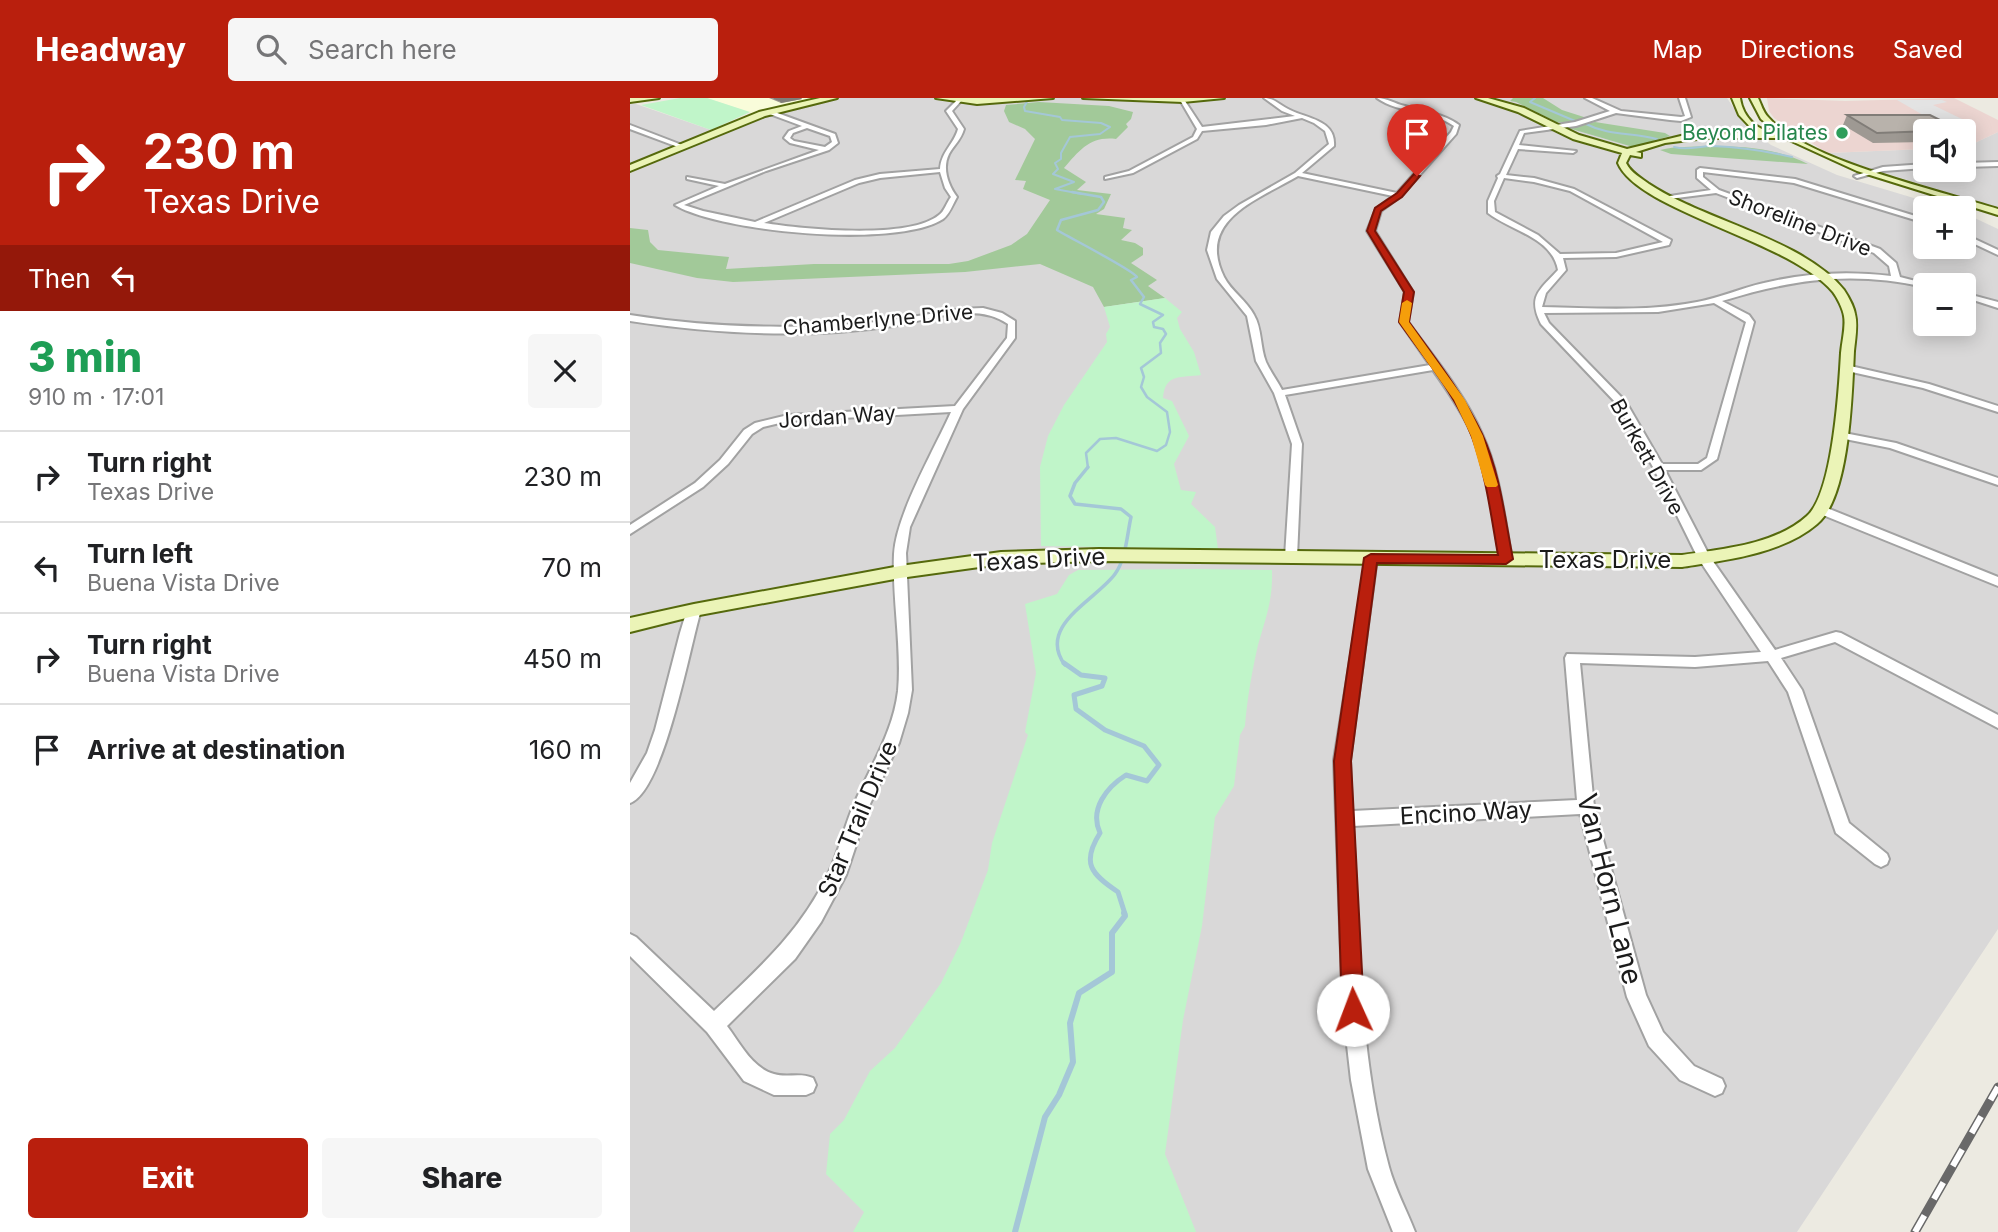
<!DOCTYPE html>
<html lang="en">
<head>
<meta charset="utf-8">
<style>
	body { margin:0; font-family:Inter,sans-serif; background:#f6f6f6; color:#202124; height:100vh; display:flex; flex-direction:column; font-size:26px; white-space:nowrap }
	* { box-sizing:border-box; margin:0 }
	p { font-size:23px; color:#757577 }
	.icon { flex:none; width:38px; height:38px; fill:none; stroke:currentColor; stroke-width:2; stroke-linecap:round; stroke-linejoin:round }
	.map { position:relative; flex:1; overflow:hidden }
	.details { display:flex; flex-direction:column; background:#fff; width:630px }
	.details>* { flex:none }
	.hud { background:#b91f0d; color:#fff; overflow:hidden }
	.buttons { position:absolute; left:1283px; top:21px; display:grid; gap:14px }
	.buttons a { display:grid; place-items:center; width:63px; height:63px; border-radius:7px; background:#fff; box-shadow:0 4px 18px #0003; font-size:35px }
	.pin { position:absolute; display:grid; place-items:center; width:60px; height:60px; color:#fff; margin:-72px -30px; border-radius:50% 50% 50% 0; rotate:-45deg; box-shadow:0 0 7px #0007 }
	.pin .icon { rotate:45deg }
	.me { position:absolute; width:77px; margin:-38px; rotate:358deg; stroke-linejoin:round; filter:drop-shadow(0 0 5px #0008) }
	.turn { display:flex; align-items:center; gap:24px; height:147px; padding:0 28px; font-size:32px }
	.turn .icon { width:91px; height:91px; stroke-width:2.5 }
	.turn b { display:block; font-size:49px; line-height:60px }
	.then { display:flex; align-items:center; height:66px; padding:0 28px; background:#0003; gap:14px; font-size:26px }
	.round { display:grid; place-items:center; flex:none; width:74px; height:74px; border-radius:7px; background:#f6f6f6 }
	.overview { display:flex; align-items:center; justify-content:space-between; height:119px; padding:0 28px }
	h1 { font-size:42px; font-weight:800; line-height:52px; color:#1e9e55 }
	.button { display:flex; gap:14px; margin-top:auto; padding:14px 28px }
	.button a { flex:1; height:80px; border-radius:7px; background:#b91f0d; color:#fff; font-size:28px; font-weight:800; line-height:80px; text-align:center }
	.button a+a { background:#f6f6f6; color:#202124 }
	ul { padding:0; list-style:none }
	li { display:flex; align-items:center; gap:21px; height:91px; padding:0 28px; border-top:2px solid #e0e0e0 }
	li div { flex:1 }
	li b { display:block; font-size:26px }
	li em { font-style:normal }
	header { display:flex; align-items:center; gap:42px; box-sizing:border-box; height:98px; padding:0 35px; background:#b91f0d; color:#fff }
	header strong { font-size:33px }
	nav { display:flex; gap:38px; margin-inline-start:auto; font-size:24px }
	.search { width:490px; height:63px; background:#f6f6f6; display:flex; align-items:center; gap:18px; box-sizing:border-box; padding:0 24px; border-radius:7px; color:#757577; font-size:26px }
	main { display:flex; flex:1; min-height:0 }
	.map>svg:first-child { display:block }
</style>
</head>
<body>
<header>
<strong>Headway</strong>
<div class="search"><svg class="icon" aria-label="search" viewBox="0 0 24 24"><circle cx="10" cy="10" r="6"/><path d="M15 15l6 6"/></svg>Search here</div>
<nav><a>Map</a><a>Directions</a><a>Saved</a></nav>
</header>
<main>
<section class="details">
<div class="hud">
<div class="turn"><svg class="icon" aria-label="right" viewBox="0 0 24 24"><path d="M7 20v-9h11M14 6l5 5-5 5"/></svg><div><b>230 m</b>Texas Drive</div></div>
<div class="then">Then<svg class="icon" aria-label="left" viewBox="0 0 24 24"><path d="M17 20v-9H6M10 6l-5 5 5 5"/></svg></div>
</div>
<div class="overview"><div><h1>3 min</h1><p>910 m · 17:01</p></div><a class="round"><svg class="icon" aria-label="close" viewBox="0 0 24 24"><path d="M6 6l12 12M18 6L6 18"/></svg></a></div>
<ul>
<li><svg class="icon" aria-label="right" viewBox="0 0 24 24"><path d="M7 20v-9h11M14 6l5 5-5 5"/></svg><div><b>Turn right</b><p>Texas Drive</p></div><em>230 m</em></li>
<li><svg class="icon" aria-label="left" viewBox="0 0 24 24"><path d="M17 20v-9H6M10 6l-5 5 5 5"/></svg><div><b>Turn left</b><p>Buena Vista Drive</p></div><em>70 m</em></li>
<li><svg class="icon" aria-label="right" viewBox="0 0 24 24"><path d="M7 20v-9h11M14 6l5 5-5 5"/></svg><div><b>Turn right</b><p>Buena Vista Drive</p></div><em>450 m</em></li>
<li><svg class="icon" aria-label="arrive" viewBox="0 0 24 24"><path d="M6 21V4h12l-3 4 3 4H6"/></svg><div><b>Arrive at destination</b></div><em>160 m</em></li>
</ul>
<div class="button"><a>Exit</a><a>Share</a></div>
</section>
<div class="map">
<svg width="1368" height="1134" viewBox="0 0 1368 1134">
	<rect width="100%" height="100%" fill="#eceae1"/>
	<path fill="#d9d8d8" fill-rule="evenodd" d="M191,0H1097L1115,27L1141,47L1207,77L1317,110H1295V149H1334V115L1368,131V831L1167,1134H0V6H6L81,32L129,14ZM1295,187H1334V226H1295Z
		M1368,34V110L1225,66L1197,55L1295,51V72H1334V50Z"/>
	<path fill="#ecd5d1" d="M1137,0L1215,3L1324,0L1368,22V34L1334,50V33H1295V51L1197,55L1144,20L1139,13Z"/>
	<path fill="#f9fcda" d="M77,0H191L124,16Z"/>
	<path fill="#a2c999" d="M883,0H913L932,12L957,20L937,25L926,24L886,4L880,3Z
		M409,4L479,8L503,14L501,21L496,26L498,29L486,41C460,38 450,52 434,70L456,84L447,92L481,96L474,111L466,116L495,120L493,130L502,132L491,142L505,145L513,150V157L501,165L527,182L518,188L535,200L474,209L463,189L410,166L335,174L103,184L67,180L0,165V130L18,132L20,144L28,152L99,159L96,171L184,166H319L338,163L381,147L397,136L420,102L393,91L396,83L385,82L405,41L395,31L379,24L374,13L376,7Z
		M965,24L1035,35L1040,38L1003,49L938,30Z
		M1078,48C1114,48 1146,50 1178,66L1041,56L1030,52C1046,48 1062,49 1078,48Z"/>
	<path fill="#c0f5c9" d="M50,0H77L120,14L81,32L11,7Z
		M535,200L552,214L547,220L550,231L564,254L571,277C551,280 535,275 533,300L542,303L559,338L544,366L551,392L566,394L561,406L585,429L588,451L411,448L410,369L418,338L434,307L477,244L476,236L480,229L474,209Z
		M566,471L642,472C643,502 636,519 628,547C622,573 617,602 615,628L610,637L604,688L585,719L572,828L553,922L535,1056L566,1134H223L234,1114L196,1076L200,1036L214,1022L240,973L265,950L311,885L331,844L358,772L362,745L398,637L395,634L406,575L395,506L427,496L439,477L448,472Z"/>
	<path fill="#e3e3e3" d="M1267,2H1312L1317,4L1303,7L1332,21L1330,22L1332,24L1307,25Z"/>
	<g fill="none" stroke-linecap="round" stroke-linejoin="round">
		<path stroke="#a4c7d7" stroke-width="2" d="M399,0L394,9L395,13L430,19L432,22L471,25L480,29L470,36L440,39L431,55V61L425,65L428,71L423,76L444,84L425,91L452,96
			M905,0L900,4L945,23
			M956,26C979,38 1002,34 1027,41
			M1044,49C1058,53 1069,48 1083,48C1110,49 1136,53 1162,59"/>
		<path stroke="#a4c7d7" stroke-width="2.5" d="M442,94L471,99L474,104L468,112L431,122L427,132C440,140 503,172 507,179L501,182L514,199L510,206L533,217L523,224L524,229L533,231L536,236L530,245L531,255L511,270L514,279L511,289L517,299L537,314L540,334L536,347L527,353L486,340L470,341L456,355L458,370"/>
		<path stroke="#a4c7d7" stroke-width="3.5" d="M435,567C406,528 466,502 485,476C496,461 497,437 501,419L491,411L445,406L440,398L445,385L458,369"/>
		<path stroke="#a4c7d7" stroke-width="5" d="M434,565L451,577L475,580L472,588L444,597L446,611L475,632L514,648L529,667L517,683L496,677C477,689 459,711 470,735C451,765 461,776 488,794L495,816"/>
		<path stroke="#a4c7d7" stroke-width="6" d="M385,1134L415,1019L429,997L443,964L440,925L449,895L482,874V835L495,818L494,815"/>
		<defs>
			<path id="street" d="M329,0L332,2L322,13L334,31C331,42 324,47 319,56C312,70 318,87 327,99C323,106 319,117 313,121C266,151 90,134 45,107L89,88L57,81V79L95,86L189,52L160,45L154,40L159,33L172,28L137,15L139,12L205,36L208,45L199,52L136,73L54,107L73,113L125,124L225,82L250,76L310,71C311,54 324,46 328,31L316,13ZM177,30L200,38L202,44L195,49L164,43L160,40L163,35ZM310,74L315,90L321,99C317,104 314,114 309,117C279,142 172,131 134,125L229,85L250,80Z
				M553,0L572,29L665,18L652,13L634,0C645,0 650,8 660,12C678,21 706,22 704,48L672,75L767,95L821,34L824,28C801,12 770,16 747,0C757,0 765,6 775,8C793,14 813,15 829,27L826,36L771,98L751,113L745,133L783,194L778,224C804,260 834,295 852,336C870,375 874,419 882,461L880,464L876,465L870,461C863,420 859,377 843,338C833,315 818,293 803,272L655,297L672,346L667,459L665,462H657L655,459L662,346L644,295L626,263L617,218L587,181L577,152L581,134L594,118L609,107L665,75L699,46L695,33L684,25L672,20L636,27L572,33L567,41L503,75L475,81V79L499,73L563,39L567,31L550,2ZM668,78L763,98L746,111L737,133L775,194L770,224L800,267L652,292C647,282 640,273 636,264C630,249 632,230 624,217C617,203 601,193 594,179C566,122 627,102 668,78Z
				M955,0H962L991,13L1051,19L1055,18L1049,0H1055L1061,19L1051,23L1040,22L986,15L946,28L894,35L889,47L946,53L943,55L888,51L876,77L904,80L944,91L1041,142L1039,147L986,159L933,160L936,172L916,195L912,209C964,210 1016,214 1067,204C1090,200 1111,190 1134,185C1175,175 1219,173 1261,178L1259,168L1244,155L1086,95L1031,102L1033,99L1081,92L1067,80V72L1070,70L1165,81L1295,121V125L1164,85L1073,74V79L1089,92L1250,151L1266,165L1270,179L1301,187L1295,189C1222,173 1163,181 1092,203L1119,217L1124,224L1087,361L1071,372H1035L1080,459L1145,552L1206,534L1211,535L1368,617V630L1205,544L1151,560L1172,592L1219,725L1257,756L1259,761L1257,766L1251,769L1245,766L1206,735L1158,594L1138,563L1065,569L950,565L964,709L1016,897L1033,934L1064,968L1092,981L1095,988L1092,995L1085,998L1050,982L1019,948L997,899L950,716L723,728C729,842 729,958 759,1069C765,1091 777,1113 785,1134H763L738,1071L721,982L713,912L704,662L737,457L741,456L747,460L720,662L722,713L947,702L935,560L937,556L1065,559L1131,554L1068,460L1023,369L988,307L911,226C897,198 910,192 928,172C922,139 881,133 858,115V103L868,80L867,78L870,76L890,33L945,24L980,13ZM874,80L904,84L940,93L1033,144L986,155L930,156L908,137L865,114L864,103ZM1084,205L1116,224L1077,360L1068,366H1032L996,304L919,225L914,215L1028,214Z
				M0,27L52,47L53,48L48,49L0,31Z
				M1368,64V68L1334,69V65Z
				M1295,66V70L1253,73L1227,80L1224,78L1253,69Z
				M1334,136L1368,152V157L1334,141Z
				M1334,195L1368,204V210L1334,199Z
				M353,210L372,215L385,223V240L333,311L280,429L276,455L282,592L278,615L269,645L239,708L216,777L191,824L165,861L97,928C110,945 122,970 144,976C157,980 170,974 183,980L186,987L183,994L176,997H144L114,983L77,934L0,858V836L6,839L84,913C130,869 170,834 198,776C209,754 214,729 224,706C240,669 263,635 268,593C272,550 262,500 264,456C266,417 304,352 321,314L158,323L133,329L122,336L98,366L73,389L0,436V427L65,385L90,362L114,332L125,325L158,317L325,308L377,240L378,226C346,203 298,222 263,228C177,241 86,236 0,223V217C82,230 164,232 247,224C282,221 317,210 353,210Z
				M1216,267L1299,286L1368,308V314L1293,290L1213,272L1211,270Z
				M1209,334L1266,345L1368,380V387L1260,350L1205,339V335Z
				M1192,408L1368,479V488L1188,415V409Z
				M64,507L71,512C60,548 34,693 0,705V685L17,655L25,632L50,535L57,512Z"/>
			<path id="secondary" d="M0,0H29L0,4Z
				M190,0H207L135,18L0,73V67L129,14Z
				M306,0H423L347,6Z
				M453,0H594L553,4Z
				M846,0H858L894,10L949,37L997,51L1055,37L1125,34L1109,17L1102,0H1110C1113,20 1128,34 1148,35L1131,21L1120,0H1128C1131,6 1133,14 1138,19C1176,63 1311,93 1368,111V117L1227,73L1155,40H1075L1035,45L1006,54L1011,55V59L1000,57L996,65C1001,75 1011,80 1019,86C1075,123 1173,141 1214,192C1218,198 1224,209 1225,216C1228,227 1225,242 1224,253C1222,294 1220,399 1187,426C1152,456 1096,462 1052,469L469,463L371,466L270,480L64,518L0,534V520L64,506L270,468L371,454L469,451L1052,457C1092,451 1145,447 1177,418C1203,395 1209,291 1211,255C1212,243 1216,229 1214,218C1213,211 1207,199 1203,194C1159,142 1008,113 988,65L992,55L943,41L888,14Z"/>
		</defs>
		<use href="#street" stroke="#a2a2a2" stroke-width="4"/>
		<use href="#secondary" stroke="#55690c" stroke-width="4"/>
		<use href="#street" fill="#fff" fill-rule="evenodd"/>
		<use href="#secondary" fill="#ebf4b7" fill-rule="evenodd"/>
		<defs>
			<path id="rail" d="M1285,1134L1368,989"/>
		</defs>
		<use href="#rail" stroke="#696969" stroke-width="9"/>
		<use href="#rail" stroke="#fff" stroke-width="6" stroke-dasharray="19" stroke-linecap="butt"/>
	</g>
	<path fill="#9e9993" d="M139,0H171L172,1L151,5Z
		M1217,17L1330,32V33H1295V44L1243,45L1213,27Z"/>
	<path fill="#817d78" d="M161,0H171L172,1L151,5L149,2Z"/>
	<path fill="#b8b2ab" stroke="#817d78" stroke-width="2" d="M144,0H161L149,2Z
		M1217,17H1300L1330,32L1247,35Z"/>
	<path fill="#b91f0d" stroke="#781408" stroke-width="2" d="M784,76L790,78L772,99L751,113L745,133L784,194L779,224C805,260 833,296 852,336C870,374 875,421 883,461L876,466L747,465L721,663L734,912L731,920L723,923L716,920L712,912L704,663L734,460L741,456L868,457C861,418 856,377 842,339C826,297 795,261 769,224L774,194L737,133L745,110L767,95Z"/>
	<path fill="#f59e0b" d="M777,202L782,205L779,224L835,302L853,338L868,387L866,389H857L855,387L841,338L824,302L769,224L772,205Z"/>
	<circle fill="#2e9e5b" stroke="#fff" stroke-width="2.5" cx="1212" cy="35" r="7"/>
	<g text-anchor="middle" stroke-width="5" stroke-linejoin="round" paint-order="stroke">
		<g font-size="21" fill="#27864d" stroke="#fff" text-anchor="end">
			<text x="1198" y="42">Beyond Pilates</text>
		</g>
		<g font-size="21" fill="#1b1b1b" stroke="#fff">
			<text transform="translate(1170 125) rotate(21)" y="7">Shoreline Drive</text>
			<text transform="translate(248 222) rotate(-5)" y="7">Chamberlyne Drive</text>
			<text transform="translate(207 319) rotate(-4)" y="7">Jordan Way</text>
			<text transform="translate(1017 359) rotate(61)" y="7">Burkett Drive</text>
		</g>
		<g font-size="24" fill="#1b1b1b" stroke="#fff">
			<text transform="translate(409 462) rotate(-3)" y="8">Texas Drive</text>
			<text x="975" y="470">Texas Drive</text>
			<text transform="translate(836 715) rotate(-3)" y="8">Encino Way</text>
			<text transform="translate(228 721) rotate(-67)" y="8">Star Trail Drive</text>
		</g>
		<g font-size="28" fill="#1b1b1b" stroke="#fff">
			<text transform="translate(980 791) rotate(76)" y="10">Van Horn Lane</text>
		</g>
	</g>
</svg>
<div class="buttons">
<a><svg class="icon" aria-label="sound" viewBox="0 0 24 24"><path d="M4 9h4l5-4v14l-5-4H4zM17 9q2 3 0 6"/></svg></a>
<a>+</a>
<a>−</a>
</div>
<div class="pin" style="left:787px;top:78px;background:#d93025"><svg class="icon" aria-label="arrive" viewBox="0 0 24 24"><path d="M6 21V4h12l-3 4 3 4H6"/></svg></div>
<svg class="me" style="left:723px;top:912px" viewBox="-20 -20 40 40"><circle r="19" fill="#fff"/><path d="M0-13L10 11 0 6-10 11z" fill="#b91f0d"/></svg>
</div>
</main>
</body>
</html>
